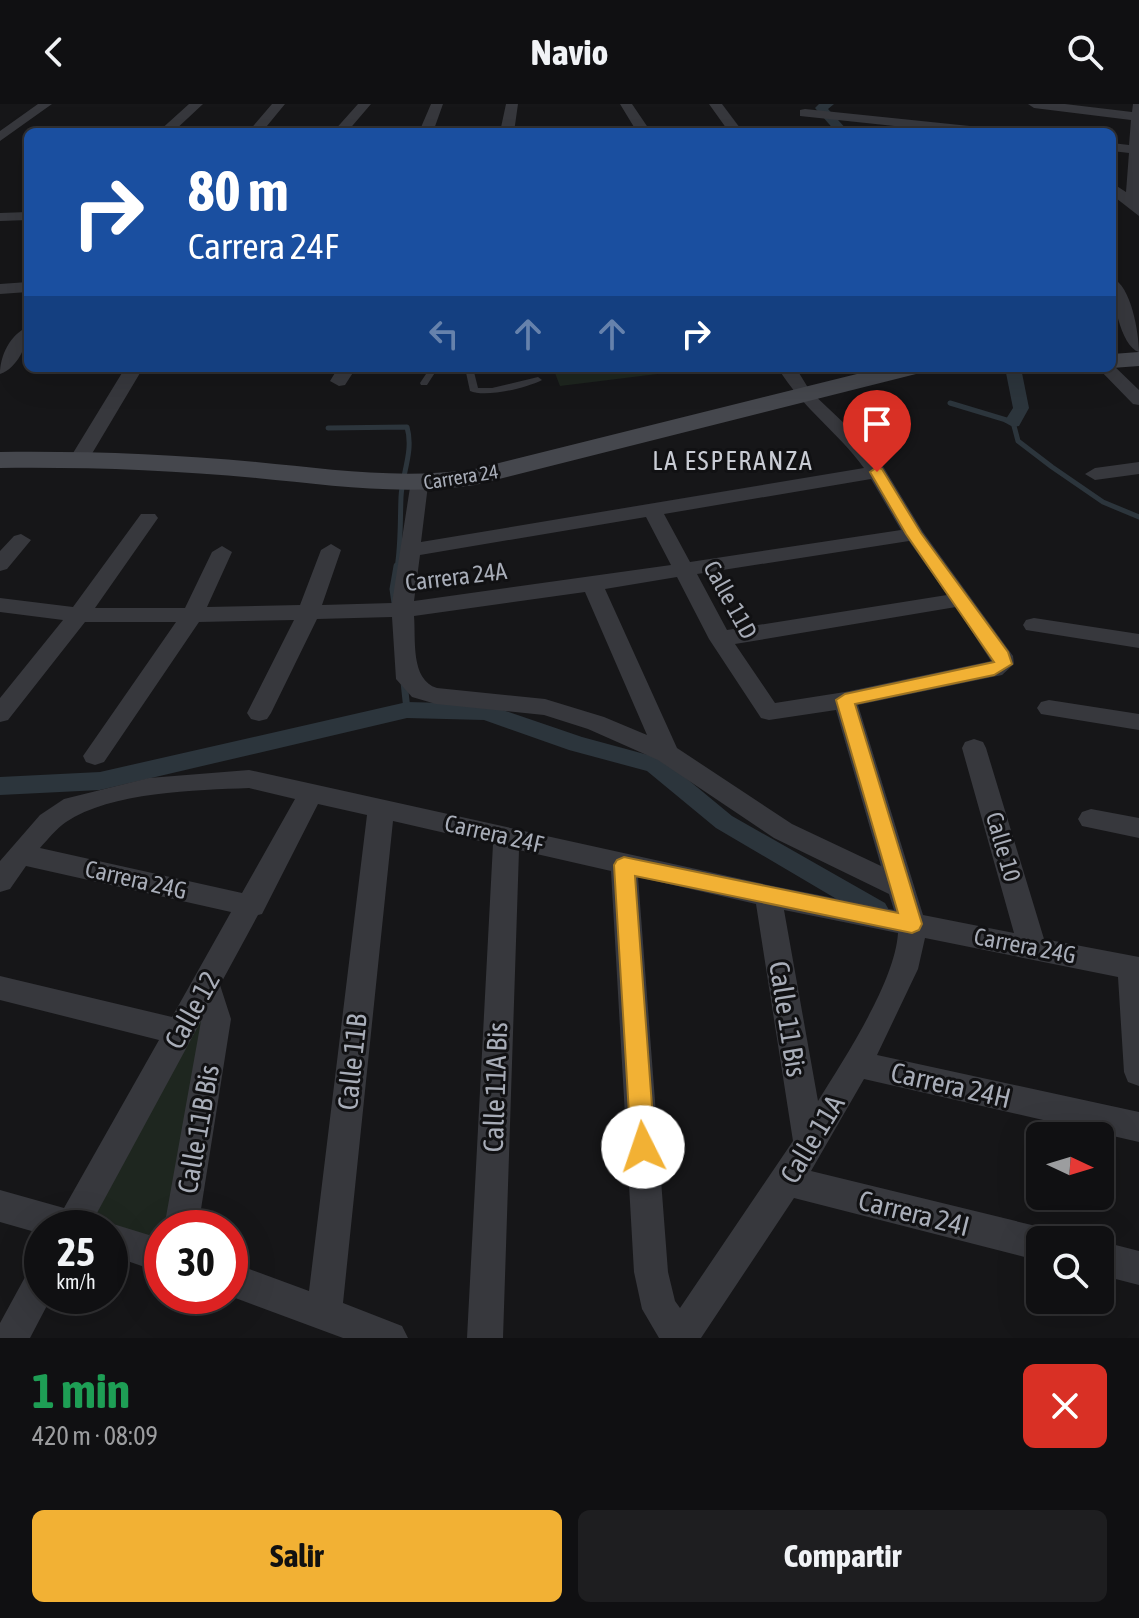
<!DOCTYPE html>
<html lang="es">
<head>
<meta charset="utf-8">
<style>
	body { margin:0; font-family:"Asap Condensed",sans-serif; background:#1e1e20; color:#f1f3f6; height:100vh; display:flex; flex-direction:column; font-size:30px; white-space:nowrap }
	* { box-sizing:border-box; margin:0 }
	p { font-size:26px; color:#9c9d9f }
	.icon { flex:none; width:44px; height:44px; fill:none; stroke:currentColor; stroke-width:2; stroke-linecap:round; stroke-linejoin:round }
	.map { position:relative; height:1234px; overflow:hidden }
	.details { display:flex; flex-direction:column; background:#101012; flex:1 }
	.details>* { flex:none }
	.guide { position:absolute; left:24px; top:24px; width:1092px; height:244px; border-radius:12px; box-shadow:0 8px 32px #0002,0 0 0 2px #303032; background:#1a4fa0; color:#fff; overflow:hidden }
	.needle { width:52px; rotate:94deg }
	.tools { position:absolute; left:1026px; top:1018px; display:grid; gap:16px }
	.tools a { display:grid; place-items:center; width:88px; height:88px; border-radius:12px; background:#101012; box-shadow:0 8px 32px #0002,0 0 0 2px #303032; font-size:40px }
	.speed { position:absolute; left:24px; top:1106px; display:flex; gap:16px; font-size:40px; font-weight:700; text-align:center }
	.speed>* { display:grid; place-content:center; width:104px; height:104px; border-radius:50%; background:#101012; box-shadow:0 8px 32px #0002,0 0 0 2px #303032; line-height:1 }
	.speed small { font-size:20px; font-weight:400 }
	.speed .limit { border:12px solid #d22; background:#fff; color:#111 }
	.pin { position:absolute; display:grid; place-items:center; width:68px; height:68px; color:#fff; margin:-82px -34px; border-radius:50% 50% 50% 0; rotate:-45deg; box-shadow:0 0 8px #0007 }
	.pin .icon { rotate:45deg }
	.me { position:absolute; width:88px; margin:-44px; rotate:356deg; stroke-linejoin:round; filter:drop-shadow(0 0 6px #0008) }
	.turn { display:flex; align-items:center; gap:28px; height:168px; padding:0 32px; font-size:36px }
	.turn .icon { width:104px; height:104px; stroke-width:2.5 }
	.turn b { display:block; font-size:56px; line-height:68px }
	.lanes { display:flex; align-items:center; height:76px; padding:0 32px; background:#0003; justify-content:center; gap:40px; direction:ltr }
	.lanes .off { opacity:.35 }
	.round { display:grid; place-items:center; flex:none; width:84px; height:84px; border-radius:12px; background:#1e1e20 }
	.headline { display:flex; align-items:center; justify-content:space-between; height:136px; padding:0 32px }
	h1 { font-size:48px; font-weight:700; line-height:60px; color:#1e9e55 }
	.button { display:flex; gap:16px; margin-top:auto; padding:16px 32px }
	.button a { flex:1; height:92px; border-radius:12px; background:#f2b134; color:#111; font-size:32px; font-weight:700; line-height:92px; text-align:center }
	.button a+a { background:#1e1e20; color:#f1f3f6 }
	header { display:flex; justify-content:space-between; align-items:center; height:104px; padding:0 32px; background:#101012; font-size:36px; font-weight:700 }
	.map>svg:first-child { display:block }
</style>
</head>
<body>
<header><svg class="icon" aria-label="back" viewBox="0 0 24 24"><path d="M15 5l-7 7 7 7"/></svg>Navio<svg class="icon" aria-label="search" viewBox="0 0 24 24"><circle cx="10" cy="10" r="6"/><path d="M15 15l6 6"/></svg></header>
<div class="map">
<svg width="1139" height="1234" viewBox="0 0 1139 1234">
	<rect width="100%" height="100%" fill="#161618"/>
	<path fill="#1e261f" d="M553,264H706L560,282Z
		M205,879L181,1124H162V1152L110,1124H76Z"/>
	<g fill="none" stroke-linecap="round" stroke-linejoin="round">
		<path stroke="#2c353c" stroke-width="5" d="M950,299L1013,318L1018,337L1052,363L1103,398L1139,413
			M328,324L407,323C414,347 402,369 401,393C400,418 401,440 397,464"/>
		<path stroke="#2c353c" stroke-width="7" d="M395,499L393,485L397,462
			M404,578L407,606"/>
		<path fill="#2c353c" fill-rule="evenodd" d="M819,0H834L828,5L849,28H836L815,4Z
			M1005,264H1021L1029,304L1019,322L1013,323L1004,318L1013,304Z
			M407,598L485,600L582,633L663,655L732,712L885,799L889,806L885,813L876,816L867,813L716,724L647,667L569,646L484,616L407,614L100,686L0,691V673L100,668Z"/>
		<path fill="#37383d" fill-rule="evenodd" d="M430,264H438L427,281H421L420,279Z
			M465,264H473L478,284H492L538,273L542,276C527,284 485,294 470,287Z"/>
		<path fill="#37383d" fill-rule="evenodd" d="M38,0H52L0,37V27Z
			M189,0H203L173,28H158Z
			M272,0H285L262,28H248Z
			M358,0H371L347,28H333Z
			M431,0H443L433,28H419Z
			M506,0H518L514,28H500Z
			M620,0H632L651,28H637Z
			M709,0H722L743,28H729Z
			M1028,0H1065L1132,8L1133,0H1139V112L1112,91V79L1126,88L1129,49L1112,47V39L1129,41L1131,16L1034,4Z
			M805,5L989,24L996,28H951L800,12V6Z
			M28,108V116L0,117V109Z
			M1112,174C1131,181 1139,229 1139,248C1120,242 1112,192 1112,174Z
			M28,178V188L0,190V180Z
			M28,223C28,240 18,264 0,270C0,252 10,230 28,223Z
			M1112,260L1139,286V301L1133,300L1098,264H1112Z
			M125,264H143L87,358H73L70,354Z
			M338,264H356L345,281L339,282L330,277Z
			M778,264H796L810,287L866,340L884,364L923,428L1013,552L1014,560L1002,571L858,601L923,811L1014,829L962,644L965,638L974,635L983,638L986,644L1044,835L1139,853V982L1128,978L1124,968L1118,873L925,834L918,865L877,951L1139,1008V1038L864,975L811,1067L1040,1123L1052,1128L1055,1136H1040V1157L794,1094L701,1234H659L642,1205L634,1168L611,767L519,746L503,1234H467L493,740L393,717L343,1199L402,1222L408,1234H343L230,1192V1158L309,1187L367,711L318,700L262,810L258,811L220,881L231,915L198,1124H164L201,917L91,1120L93,1124H42V1130L0,1118V1086L64,1104L159,936L0,896V872L172,913L231,808L26,762L10,785L0,788V757L40,711L64,695L149,674L249,666L768,781L894,806L889,790L774,734L658,656L588,625L544,611L436,600L412,593L396,575L392,513L317,515L271,609L267,615L259,617L251,615L247,609L294,516L199,518L104,658L95,661L86,658L83,652L176,518H85L8,616L0,618V594L63,516L0,508V494L73,503L141,410H155L158,414L95,504H185L212,448L222,442L232,448L207,503L300,501L321,446L331,440L341,446L322,501L392,499L411,377H425L428,381L421,438L864,364C837,327 803,305 778,264ZM871,375L901,426L690,458L664,410ZM646,413L671,461L414,497L420,451ZM909,437L947,491L727,526L697,470ZM677,473L709,535L761,614L769,616L836,606L881,762L792,720L677,644L605,485ZM585,488L647,631L604,613L545,595L437,584C410,576 416,535 414,512ZM956,503L991,557L845,588L775,599L735,540ZM249,684L295,695L242,789L40,744C48,735 56,725 66,718C110,688 197,686 249,684ZM638,773L756,800L793,1037L680,1204L675,1197L668,1168ZM784,806L898,829C895,878 844,955 818,997Z
			M1139,358V370L1095,376L1085,370L1095,364Z
			M21,430L31,436L7,465L0,467V447L14,432Z
			M1034,514L1139,530V544L1026,526L1023,521L1026,516Z
			M1049,596L1139,610V626L1041,610L1037,604L1041,598Z
			M1091,705L1139,714V734L1082,722L1078,715L1082,708Z
			M110,1119L162,1135V1169L110,1151V1124H98Z
			M1100,1137L1139,1147V1181L1100,1171Z
			M42,1159V1192H52L30,1234H0V1219L30,1164Z"/>
		<path fill="#45474d" fill-rule="evenodd" d="M1139,248V262L1112,264H1110L1112,250Z
			M881,264H923L920,269L475,381C401,392 330,381 256,374C171,366 85,363 0,364V348C85,347 171,350 256,358C330,365 401,376 475,365Z"/>
	</g>
	<path fill="#f2b134" stroke="#9d7322" stroke-width="2" d="M877,363L882,365L921,429L1008,548L1012,560L994,571L855,600L922,820L919,826L912,829L635,772L655,1043L651,1051L643,1054L634,1051L631,1043L614,761L617,756L624,753L898,809L836,596L845,590L994,558L906,430L870,368Z"/>
	<g text-anchor="middle" stroke-width="6" stroke-linejoin="round" paint-order="stroke">
		<g font-size="20" fill="#a8adb8" stroke="#111113">
			<text transform="translate(461 373) rotate(-9)" y="7">Carrera 24</text>
		</g>
		<g font-size="24" fill="#a8adb8" stroke="#111113">
			<text transform="translate(456 473) rotate(-7)" y="8">Carrera 24A</text>
			<text transform="translate(730 496) rotate(61)" y="8">Calle 11D</text>
			<text transform="translate(494 730) rotate(13)" y="8">Carrera 24F</text>
			<text transform="translate(1003 743) rotate(74)" y="8">Calle 10</text>
			<text transform="translate(136 776) rotate(13)" y="8">Carrera 24G</text>
			<text transform="translate(1025 842) rotate(11)" y="8">Carrera 24G</text>
		</g>
		<g font-size="26" letter-spacing="2" fill="#c9ccd4" stroke="#111113">
			<text x="733" y="366">LA ESPERANZA</text>
		</g>
		<g font-size="28" fill="#a8adb8" stroke="#111113">
			<text transform="translate(192 906) rotate(-61)" y="10">Calle 12</text>
			<text transform="translate(788 915) rotate(81)" y="10">Calle 11 Bis</text>
			<text transform="translate(352 958) rotate(-84)" y="10">Calle 11B</text>
			<text transform="translate(951 981) rotate(13)" y="10">Carrera 24H</text>
			<text transform="translate(495 983) rotate(-88)" y="10">Calle 11A Bis</text>
			<text transform="translate(198 1025) rotate(-80)" y="10">Calle 11B Bis</text>
			<text transform="translate(812 1035) rotate(-59)" y="10">Calle 11A</text>
			<text transform="translate(914 1109) rotate(14)" y="10">Carrera 24I</text>
		</g>
	</g>
</svg>
<div class="tools">
<a><svg class="needle" viewBox="-14 -14 28 28"><path d="M0-13l5 13h-10z" fill="#e53935"/><path d="M0 13l5-13h-10z" fill="#9c9d9f"/></svg></a>
<a><svg class="icon" aria-label="search" viewBox="0 0 24 24"><circle cx="10" cy="10" r="6"/><path d="M15 15l6 6"/></svg></a>
</div>
<div class="speed"><div>25<small>km/h</small></div><div class="limit">30</div></div>
<div class="pin" style="left:877px;top:368px;background:#d93025"><svg class="icon" aria-label="arrive" viewBox="0 0 24 24"><path d="M6 21V4h12l-3 4 3 4H6"/></svg></div>
<svg class="me" style="left:643px;top:1043px" viewBox="-20 -20 40 40"><circle r="19" fill="#fff"/><path d="M0-13L10 11 0 6-10 11z" fill="#f2b134"/></svg>
<div class="guide">
<div class="turn"><svg class="icon" aria-label="right" viewBox="0 0 24 24"><path d="M7 20v-9h11M14 6l5 5-5 5"/></svg><div><b>80 m</b>Carrera 24F</div></div>
<div class="lanes"><svg class="icon off" aria-label="left" viewBox="0 0 24 24"><path d="M17 20v-9H6M10 6l-5 5 5 5"/></svg><svg class="icon off" aria-label="ahead" viewBox="0 0 24 24"><path d="M12 20V5M6 11l6-6 6 6"/></svg><svg class="icon off" aria-label="ahead" viewBox="0 0 24 24"><path d="M12 20V5M6 11l6-6 6 6"/></svg><svg class="icon" aria-label="right" viewBox="0 0 24 24"><path d="M7 20v-9h11M14 6l5 5-5 5"/></svg></div>
</div>
</div>
<section class="details">
<div class="headline"><div><h1>1 min</h1><p>420 m · 08:09</p></div><a class="round" style="background:#d93025;color:#fff"><svg class="icon" aria-label="close" viewBox="0 0 24 24"><path d="M6 6l12 12M18 6L6 18"/></svg></a></div>
<div class="button"><a>Salir</a><a>Compartir</a></div>
</section>
</body>
</html>
